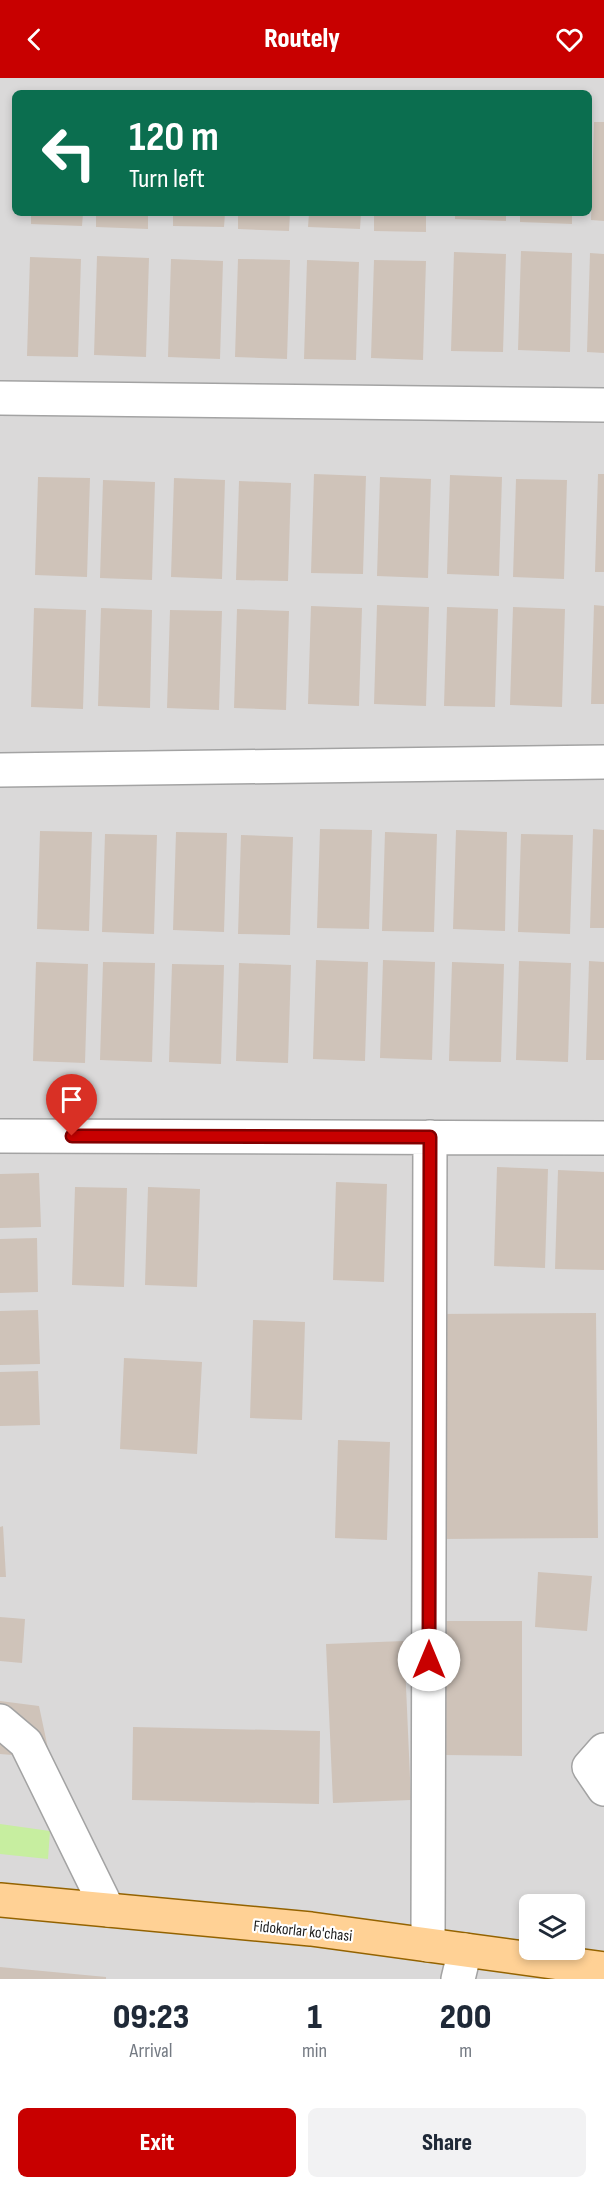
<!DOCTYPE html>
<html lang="en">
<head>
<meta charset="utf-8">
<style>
	body { margin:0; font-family:"Sofia Sans Condensed",sans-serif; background:#f2f2f3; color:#1f2937; height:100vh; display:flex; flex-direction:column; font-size:22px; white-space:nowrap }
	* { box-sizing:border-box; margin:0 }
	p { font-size:20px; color:#747a83 }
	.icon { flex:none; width:33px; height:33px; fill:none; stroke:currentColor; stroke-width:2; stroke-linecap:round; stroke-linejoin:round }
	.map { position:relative; height:1901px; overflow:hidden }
	.details { display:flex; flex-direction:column; background:#fff; flex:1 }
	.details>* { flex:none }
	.hud { position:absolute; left:12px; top:12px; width:580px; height:126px; border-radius:9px; box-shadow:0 3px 9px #0003; background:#0b6e4f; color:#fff; overflow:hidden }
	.fabs { position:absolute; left:519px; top:1816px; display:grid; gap:12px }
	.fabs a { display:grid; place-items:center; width:66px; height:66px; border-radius:9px; background:#fff; box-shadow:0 3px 9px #0003; font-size:30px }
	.pin { position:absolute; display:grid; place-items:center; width:51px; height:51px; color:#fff; margin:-62px -26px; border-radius:50% 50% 50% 0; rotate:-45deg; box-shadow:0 0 6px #0007 }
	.pin .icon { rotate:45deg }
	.me { position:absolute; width:66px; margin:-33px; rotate:0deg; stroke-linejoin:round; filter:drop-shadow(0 0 4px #0008) }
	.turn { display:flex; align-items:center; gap:21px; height:126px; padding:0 18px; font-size:27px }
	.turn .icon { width:78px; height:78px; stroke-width:2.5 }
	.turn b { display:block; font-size:42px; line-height:51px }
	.eta { display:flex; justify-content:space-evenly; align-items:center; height:102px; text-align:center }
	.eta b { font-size:36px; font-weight:800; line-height:42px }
	.button { display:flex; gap:12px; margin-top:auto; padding:12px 18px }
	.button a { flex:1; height:69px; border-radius:9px; background:#c80000; color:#fff; font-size:24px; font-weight:800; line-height:69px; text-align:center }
	.button a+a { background:#f2f2f3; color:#1f2937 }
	header { display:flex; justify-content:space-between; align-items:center; height:78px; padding:0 18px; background:#c80000; color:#fff; font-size:27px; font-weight:800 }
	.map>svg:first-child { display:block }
</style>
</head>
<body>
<header><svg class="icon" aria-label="back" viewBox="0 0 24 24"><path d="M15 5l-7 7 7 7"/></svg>Routely<svg class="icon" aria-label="heart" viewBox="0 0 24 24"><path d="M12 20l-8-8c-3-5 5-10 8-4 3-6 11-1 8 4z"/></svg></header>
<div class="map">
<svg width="604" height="1901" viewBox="0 0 604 1901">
	<rect width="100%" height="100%" fill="#efeae0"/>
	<path fill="#dad9d9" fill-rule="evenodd" d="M0,0H604V1901H0ZM15,15H590V135H15ZM530,1827H574V1872H530Z"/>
	<path fill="#c7eea0" d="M0,1746L50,1753L48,1781L0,1776Z"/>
	<path fill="#cfc3b9" d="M594,44H604V143L591,142Z
		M31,135H83L82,148L31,146Z
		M96,135H148V151L96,149Z
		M173,135H225L224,149L173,148Z
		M238,135H290L289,153L238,151Z
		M309,135H361L360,151L308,149Z
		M374,135H426V154L374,153Z
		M455,135H506V143L455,141Z
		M520,135H572V146L520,144Z
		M521,173L572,175L570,274L518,272Z
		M454,174L506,176L503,274L451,273Z
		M590,175L604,176V275L587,274Z
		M97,178L149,180L146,279L94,277Z
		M30,179L81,181L78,279L27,278Z
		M171,181L223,183L220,281L168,279Z
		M238,181L290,182L287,281L235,279Z
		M307,182L359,184L356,282L304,281Z
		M374,182L426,183L423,282L371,280Z
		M314,396L366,398L363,496L311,495Z
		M598,396H604V494H595Z
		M450,397L502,399L499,498L447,496Z
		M38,399L90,400L87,499L35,497Z
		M380,399L431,401L428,500L377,498Z
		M174,400L225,402L222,501L171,499Z
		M516,401L567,402L564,501L513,499Z
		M103,402L155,404L152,502L100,500Z
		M239,403L291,405L288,503L236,502Z
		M377,527L429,529L426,628L374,626Z
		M594,527L604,528V626H591Z
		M311,528L362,530L359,628L308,626Z
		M447,529L498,531L495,629L444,628Z
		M513,529L565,531L562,629L510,627Z
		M34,530L86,532L83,631L31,629Z
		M101,530L152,532L150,630L98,628Z
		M237,531L289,533L286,632L234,630Z
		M170,532L222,533L219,632L167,630Z
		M320,751L372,752L369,851L317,850Z
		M593,751L604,752V850H590Z
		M456,752L507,754L505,853L453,851Z
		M40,753L92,754L89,853L37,851Z
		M176,754L227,755L224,854L173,852Z
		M385,754L437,756L434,854L382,853Z
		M105,756L157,757L154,856L102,854Z
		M521,756L573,757L570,856L518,854Z
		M241,757L293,759L290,857L238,856Z
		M316,882L368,884L365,983L313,981Z
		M383,882L435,884L432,982L380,980Z
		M519,883L571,885L568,984L516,982Z
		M589,883L604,884V982H586Z
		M36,884L88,886L85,985L33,983Z
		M103,884L155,885L152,984L100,982Z
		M452,884L504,886L501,984L449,983Z
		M239,885L291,887L288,985L236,983Z
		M172,886L224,887L221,986L169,984Z
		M497,1089L548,1091L545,1190L494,1188Z
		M558,1092L604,1094V1192L555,1191Z
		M39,1095L41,1149L0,1150V1096Z
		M336,1104L387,1106L384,1204L333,1202Z
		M75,1109L127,1110L124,1209L72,1207Z
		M148,1109L200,1111L197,1209L145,1207Z
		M37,1160L38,1214L0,1215V1161Z
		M38,1232L40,1286L0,1287V1233Z
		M596,1235L598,1460L441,1461L438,1236Z
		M253,1242L305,1244L302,1342L250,1340Z
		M124,1280L202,1284L197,1376L120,1371Z
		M38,1293L40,1347L0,1348V1294Z
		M338,1362L390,1364L387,1462L335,1460Z
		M3,1448L6,1499H0V1449Z
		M538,1494L592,1498L587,1553L535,1549Z
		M0,1539L25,1541L22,1585L0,1583Z
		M444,1543H522V1678L444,1677Z
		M404,1563L411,1722L333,1725L326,1566Z
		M0,1623L39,1628L50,1680L0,1676Z
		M133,1649L320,1653L319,1726L132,1722Z
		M0,1889L106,1899V1901H0Z"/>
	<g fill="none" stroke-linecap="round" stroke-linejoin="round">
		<defs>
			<path id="minor" d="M0,320L604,327
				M0,692L604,684
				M0,1058L604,1060
				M0,1643L26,1665L108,1832
				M604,1672L589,1689L604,1711
				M428,1867L430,1059
				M458,1901L465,1872"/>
			<path id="major" d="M0,1822L311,1851L604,1891"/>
		</defs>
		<use href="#minor" stroke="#a3a3a3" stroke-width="36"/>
		<use href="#major" stroke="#946300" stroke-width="36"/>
		<use href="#minor" stroke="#fff" stroke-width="33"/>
		<use href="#major" stroke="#ffd195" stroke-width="33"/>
	</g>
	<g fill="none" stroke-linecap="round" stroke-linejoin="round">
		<defs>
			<path id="route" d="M72,1058L430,1059L429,1582"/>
		</defs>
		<use href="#route" stroke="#820000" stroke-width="15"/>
		<use href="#route" stroke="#c80000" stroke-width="10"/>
	</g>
	<g text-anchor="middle" stroke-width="4.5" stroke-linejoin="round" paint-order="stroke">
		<g font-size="16" fill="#1c1c1c" stroke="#fff">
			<text transform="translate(303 1852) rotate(6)" y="6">Fidokorlar ko'chasi</text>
		</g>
	</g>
</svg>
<div class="fabs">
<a><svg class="icon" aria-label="layers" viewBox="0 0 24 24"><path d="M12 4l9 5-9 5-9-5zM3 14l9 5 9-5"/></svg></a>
</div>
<div class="pin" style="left:72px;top:1058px;background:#d93025"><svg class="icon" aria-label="arrive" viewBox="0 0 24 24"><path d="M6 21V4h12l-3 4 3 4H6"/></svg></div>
<svg class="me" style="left:429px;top:1582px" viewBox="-20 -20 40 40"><circle r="19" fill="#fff"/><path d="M0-13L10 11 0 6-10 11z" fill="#c80000"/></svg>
<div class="hud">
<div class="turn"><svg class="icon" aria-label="left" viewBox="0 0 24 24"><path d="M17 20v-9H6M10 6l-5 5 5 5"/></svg><div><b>120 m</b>Turn left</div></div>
</div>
</div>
<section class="details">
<div class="eta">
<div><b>09:23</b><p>Arrival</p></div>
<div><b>1</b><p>min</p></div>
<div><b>200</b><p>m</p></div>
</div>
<div class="button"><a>Exit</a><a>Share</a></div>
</section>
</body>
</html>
